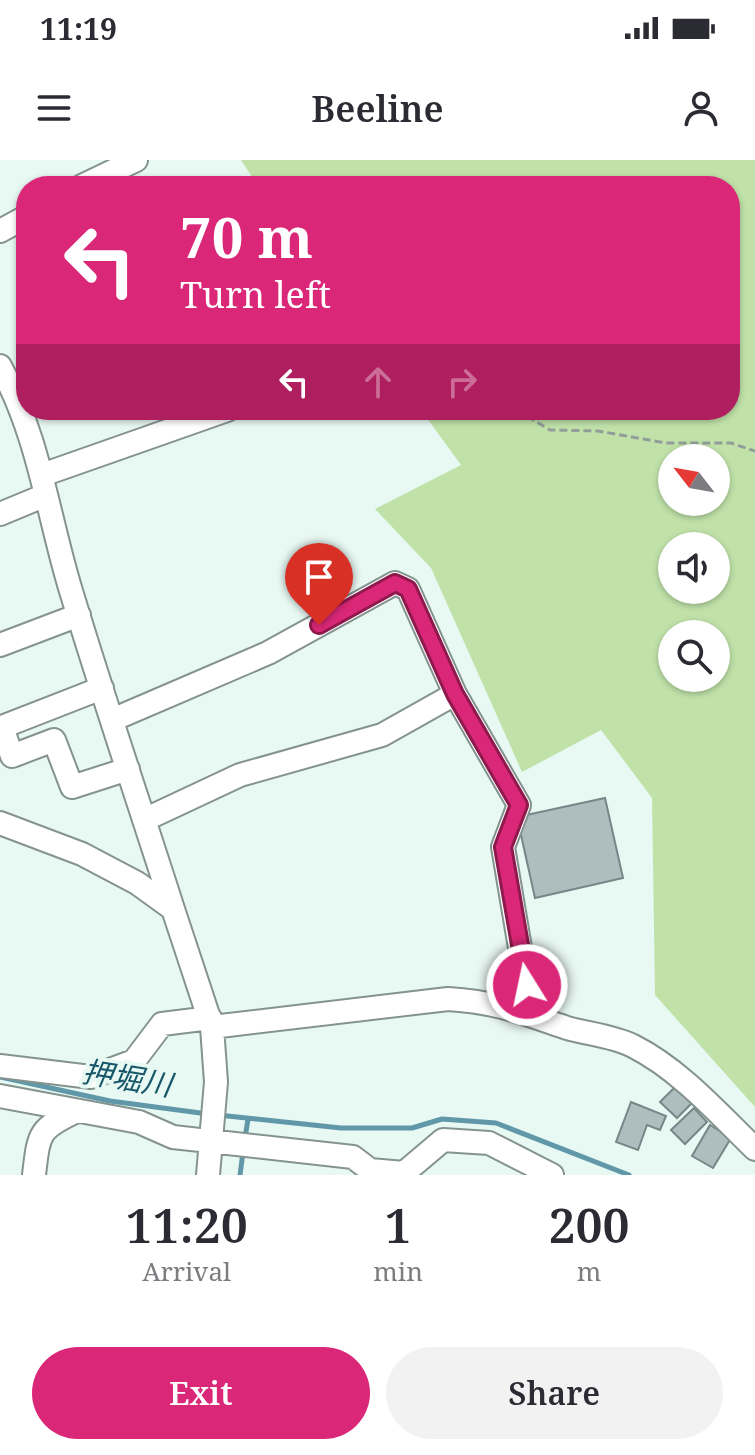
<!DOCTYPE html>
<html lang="en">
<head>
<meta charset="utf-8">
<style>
	body { margin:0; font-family:"Noto Serif","Noto Sans JP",serif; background:#f2f2f3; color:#2b2b33; height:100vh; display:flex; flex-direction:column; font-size:30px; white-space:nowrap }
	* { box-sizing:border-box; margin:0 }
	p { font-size:26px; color:#7c7c81 }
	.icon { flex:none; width:44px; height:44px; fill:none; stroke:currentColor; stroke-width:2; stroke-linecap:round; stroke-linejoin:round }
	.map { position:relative; height:1015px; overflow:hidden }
	.panel { display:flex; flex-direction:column; background:#fff; flex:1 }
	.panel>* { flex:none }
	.hud { position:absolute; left:16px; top:16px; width:724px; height:244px; border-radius:32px; box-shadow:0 2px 6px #0004; background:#db2777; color:#fff; overflow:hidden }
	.needle { width:52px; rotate:301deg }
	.tools { position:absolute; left:658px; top:284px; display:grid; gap:16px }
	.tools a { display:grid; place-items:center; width:72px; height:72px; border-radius:50%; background:#fff; box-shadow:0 2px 6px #0004; font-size:40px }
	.pin { position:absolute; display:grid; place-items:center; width:68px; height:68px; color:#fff; margin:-82px -34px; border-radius:50% 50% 50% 0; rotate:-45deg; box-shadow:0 0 8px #0007 }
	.pin .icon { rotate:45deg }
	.me { position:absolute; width:88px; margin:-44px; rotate:350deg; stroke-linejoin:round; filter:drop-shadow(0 0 6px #0008) }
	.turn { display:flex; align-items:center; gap:28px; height:168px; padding:0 32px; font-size:36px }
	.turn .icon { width:104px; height:104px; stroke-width:2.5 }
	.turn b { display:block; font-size:56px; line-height:68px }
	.lanes { display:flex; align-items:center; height:76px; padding:0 32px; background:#0003; justify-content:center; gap:40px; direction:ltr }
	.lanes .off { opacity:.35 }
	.eta { display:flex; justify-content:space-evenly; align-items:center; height:136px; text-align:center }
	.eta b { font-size:48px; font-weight:600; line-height:56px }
	.cta { display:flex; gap:16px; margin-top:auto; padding:16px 32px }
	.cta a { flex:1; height:92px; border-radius:48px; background:#db2777; color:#fff; font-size:32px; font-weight:600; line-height:92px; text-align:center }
	.cta a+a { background:#f2f2f3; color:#2b2b33 }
	.status { display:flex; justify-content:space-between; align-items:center; height:56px; padding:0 40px; background:#fff; direction:ltr }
	.status svg { height:22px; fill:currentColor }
	header { display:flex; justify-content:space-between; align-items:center; height:104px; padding:0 32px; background:#fff; font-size:36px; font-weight:600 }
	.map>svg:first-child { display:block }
</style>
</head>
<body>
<div class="status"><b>11:19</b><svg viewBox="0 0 49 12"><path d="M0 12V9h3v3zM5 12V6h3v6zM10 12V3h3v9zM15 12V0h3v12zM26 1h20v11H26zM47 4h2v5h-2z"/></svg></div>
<header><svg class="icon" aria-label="menu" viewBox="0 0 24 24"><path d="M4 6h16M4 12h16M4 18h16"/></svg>Beeline<svg class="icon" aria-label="person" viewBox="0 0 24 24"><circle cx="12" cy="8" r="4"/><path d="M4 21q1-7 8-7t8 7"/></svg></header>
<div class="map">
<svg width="755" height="1015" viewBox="0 0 755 1015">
	<rect width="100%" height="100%" fill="#e8f8f3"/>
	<path fill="#c0e2a9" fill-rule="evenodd" d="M241,0H755V947L655,835L652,638L601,570L522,612L431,408L375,349L461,305L421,250H730V26H258ZM672,298H716V342H672ZM672,386H716V430H672ZM672,474H716V518H672Z"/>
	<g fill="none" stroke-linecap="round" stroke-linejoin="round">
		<path stroke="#6098a9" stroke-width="5" d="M0,917L110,941L208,954
			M218,955L341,968H412L442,959L496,963L629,1015
			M245,978L248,959
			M240,1015L243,992"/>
	</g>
	<path fill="#aebebe" stroke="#778687" stroke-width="2" d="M605,638L623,718L535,738L517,657Z
		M677,925L693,942L677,958L660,942Z
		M631,942L666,956L660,970L647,965L638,990L616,982Z
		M694,948L707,962L685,984L671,970Z
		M710,965L731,978L713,1008L692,996Z"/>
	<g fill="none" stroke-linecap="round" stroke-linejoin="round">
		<defs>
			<path id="minor" d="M82,26L136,0
				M0,71L26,57
				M0,206C39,276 48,356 71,431C103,537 139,643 173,749
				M42,315L227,250
				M0,354L46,335
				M0,485L79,455
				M102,528L2,567L12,596L54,580L72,627L128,609
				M112,560L268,493L395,423L408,429L455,534L519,645L503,687L531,853
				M144,660L240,615L382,575L455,534
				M0,663L82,694L137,723L173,749L212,867L216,922L208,1015
				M212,867L448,839C497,842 523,853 567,868C588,874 613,876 633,886C679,909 718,953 755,989
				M0,906L91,917L134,901L162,864L210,858
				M0,936L139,962L173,977L353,997L370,1010L404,1013L443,980L489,983L552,1015
				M34,1015C39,973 38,969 77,951"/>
		</defs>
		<use href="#minor" stroke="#85938f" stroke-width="26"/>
		<path stroke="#929d9a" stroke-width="3" stroke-dasharray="8 4" stroke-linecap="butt" d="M517,250L550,270L598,271L666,283H731L755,291"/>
		<use href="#minor" stroke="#fff" stroke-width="22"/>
	</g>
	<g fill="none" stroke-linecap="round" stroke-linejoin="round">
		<defs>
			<path id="route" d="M319,465L395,423L408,429L455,534L519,645L503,687L527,825"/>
		</defs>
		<use href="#route" stroke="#8e194d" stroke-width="20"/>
		<use href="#route" stroke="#db2777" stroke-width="14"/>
	</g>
	<g text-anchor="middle" stroke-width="8" stroke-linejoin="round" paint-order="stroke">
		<g font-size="30" font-style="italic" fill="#175769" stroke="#e8f8f3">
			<text transform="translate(127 919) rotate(9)" y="10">押堀川</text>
		</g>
	</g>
</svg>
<div class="tools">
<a><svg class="needle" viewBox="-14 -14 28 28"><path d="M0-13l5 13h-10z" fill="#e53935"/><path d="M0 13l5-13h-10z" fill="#7c7c81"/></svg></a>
<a><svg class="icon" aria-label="sound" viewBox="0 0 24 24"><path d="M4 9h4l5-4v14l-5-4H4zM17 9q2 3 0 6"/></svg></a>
<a><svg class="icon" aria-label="search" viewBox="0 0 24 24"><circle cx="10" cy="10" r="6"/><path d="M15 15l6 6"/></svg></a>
</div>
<div class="pin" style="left:319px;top:465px;background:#d93025"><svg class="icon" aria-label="arrive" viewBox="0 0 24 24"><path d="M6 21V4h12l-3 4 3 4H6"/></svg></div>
<svg class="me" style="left:527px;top:825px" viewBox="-20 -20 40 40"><circle r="17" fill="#db2777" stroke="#fff" stroke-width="3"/><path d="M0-11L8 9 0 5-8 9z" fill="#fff"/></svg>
<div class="hud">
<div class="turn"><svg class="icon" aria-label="left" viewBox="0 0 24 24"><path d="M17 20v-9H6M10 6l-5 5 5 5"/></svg><div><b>70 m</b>Turn left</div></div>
<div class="lanes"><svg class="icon" aria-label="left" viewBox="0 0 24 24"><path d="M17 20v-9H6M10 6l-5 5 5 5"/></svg><svg class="icon off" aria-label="ahead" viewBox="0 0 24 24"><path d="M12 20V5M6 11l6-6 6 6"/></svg><svg class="icon off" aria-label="right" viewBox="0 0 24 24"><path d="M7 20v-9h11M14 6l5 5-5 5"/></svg></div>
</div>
</div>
<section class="panel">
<div class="eta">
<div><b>11:20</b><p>Arrival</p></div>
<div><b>1</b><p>min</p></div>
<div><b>200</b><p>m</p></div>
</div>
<div class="cta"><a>Exit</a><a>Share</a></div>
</section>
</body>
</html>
